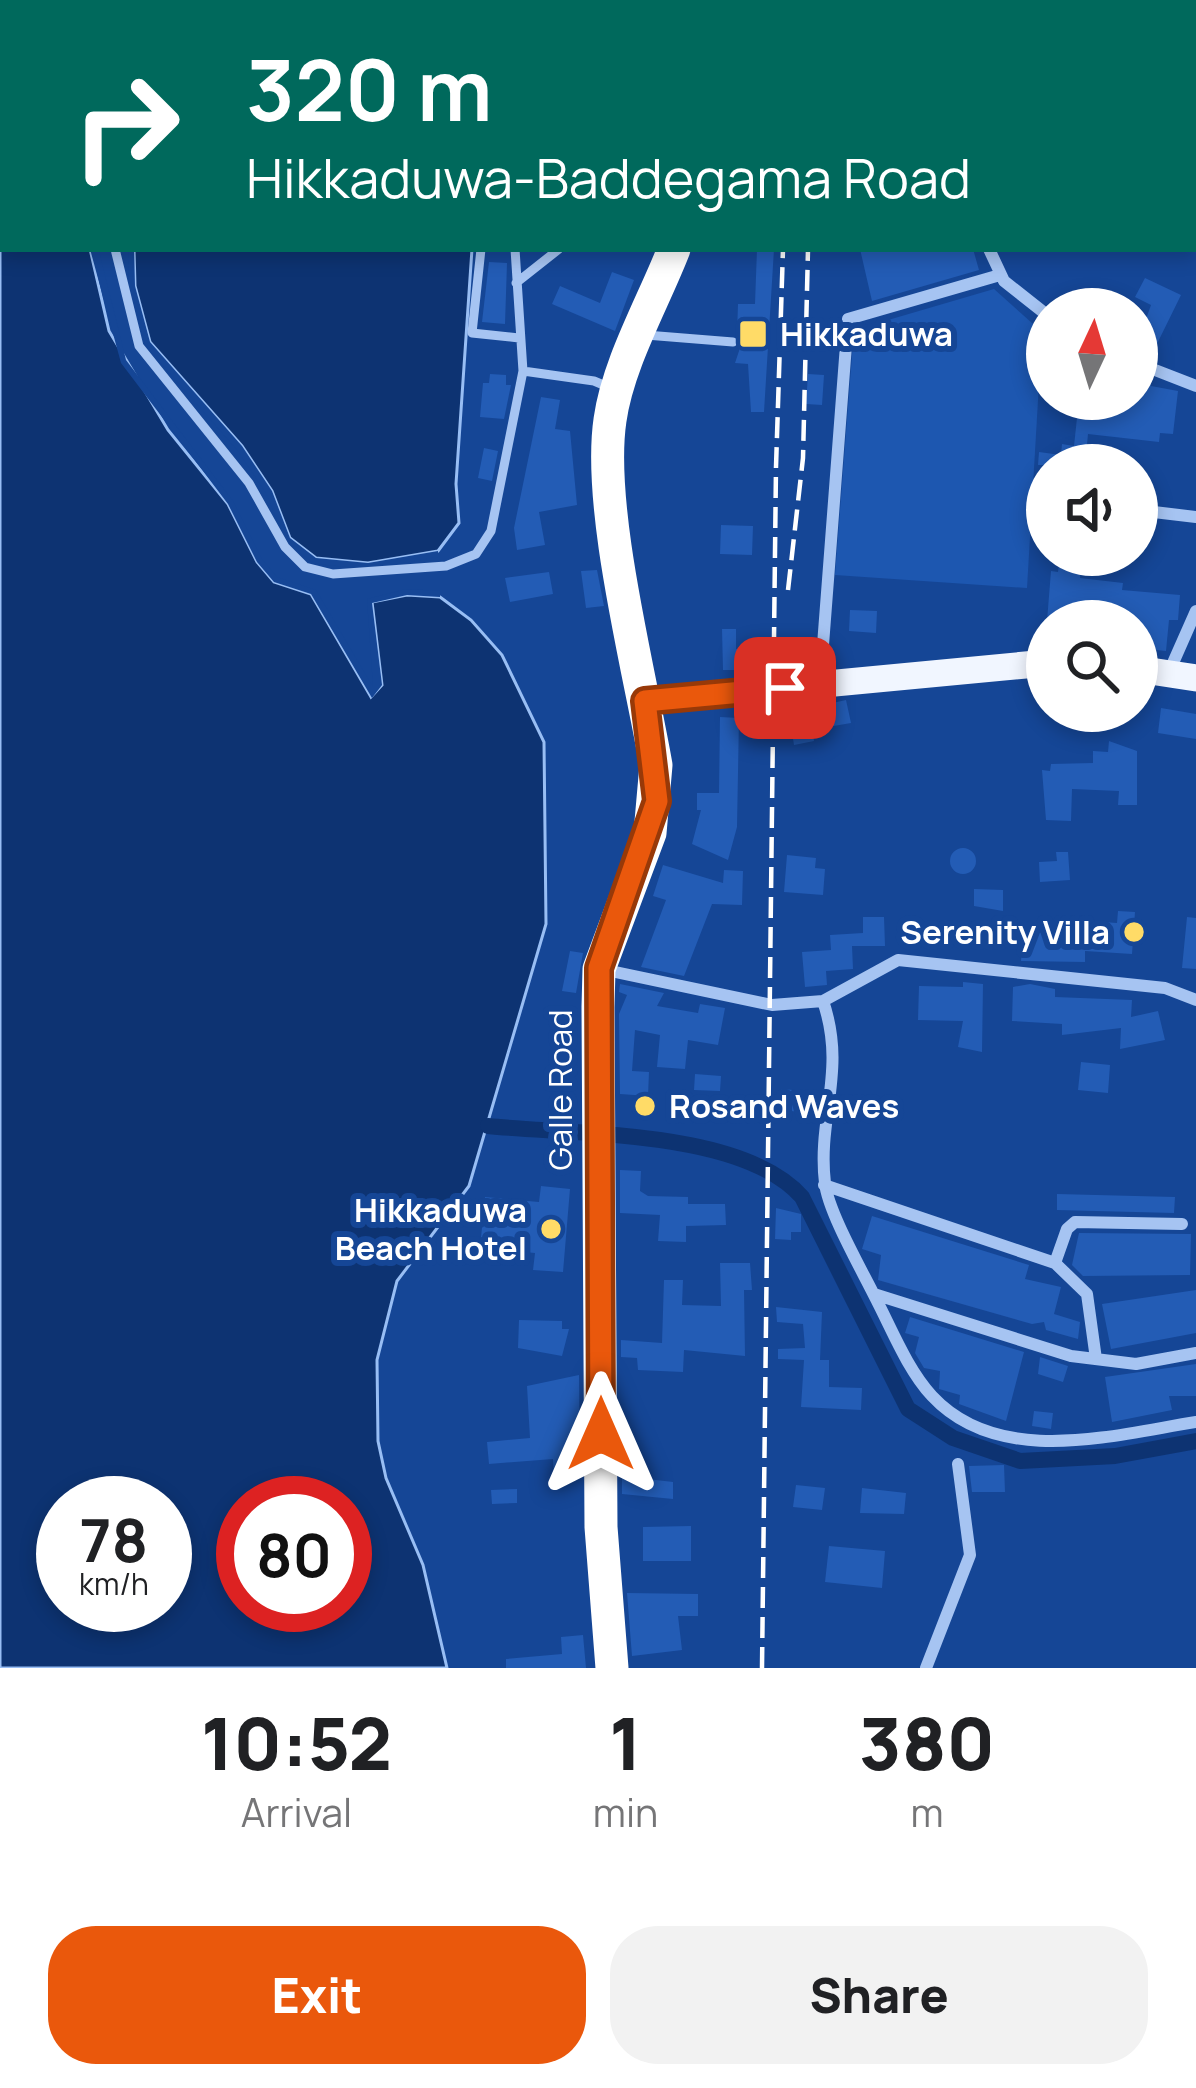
<!DOCTYPE html>
<html lang="en">
<head>
<meta charset="utf-8">
<style>
	body { margin:0; font-family:Manrope,sans-serif; background:#f2f2f2; color:#202124; height:100vh; display:flex; flex-direction:column; font-size:45px; white-space:nowrap }
	* { box-sizing:border-box; margin:0 }
	p { font-size:39px; color:#757577 }
	.icon { flex:none; width:66px; height:66px; fill:none; stroke:currentColor; stroke-width:2; stroke-linecap:round; stroke-linejoin:round }
	.map { position:relative; height:1668px; overflow:hidden }
	.panel { display:flex; flex-direction:column; background:#fff; flex:1 }
	.panel>* { flex:none }
	.hud { position:absolute; left:0px; top:0px; width:1197px; height:252px; box-shadow:0 6px 18px #0003; background:#00695c; color:#fff; overflow:hidden }
	.needle { width:78px; rotate:4deg }
	.fabs { position:absolute; left:1026px; top:288px; display:grid; gap:24px }
	.fabs a { display:grid; place-items:center; width:132px; height:132px; border-radius:50%; background:#fff; box-shadow:0 6px 18px #0003; font-size:60px }
	.speed { position:absolute; left:36px; top:1476px; display:flex; gap:24px; font-size:60px; font-weight:700; text-align:center }
	.speed>* { display:grid; place-content:center; width:156px; height:156px; border-radius:50%; background:#fff; box-shadow:0 6px 18px #0003; line-height:1 }
	.speed small { font-size:30px; font-weight:400 }
	.speed .limit { border:18px solid #d22; background:#fff; color:#111 }
	.pin { position:absolute; display:grid; place-items:center; width:102px; height:102px; color:#fff; margin:-51px; border-radius:24px; box-shadow:0 6px 18px #0006 }
	.me { position:absolute; width:132px; margin:-66px; rotate:0deg; stroke-linejoin:round; filter:drop-shadow(0 0 9px #0008) }
	.turn { display:flex; align-items:center; gap:42px; height:252px; padding:0 48px; font-size:54px }
	.turn .icon { width:156px; height:156px; stroke-width:2.5 }
	.turn b { display:block; font-size:84px; line-height:102px }
	.eta { display:flex; justify-content:space-evenly; align-items:center; height:204px; text-align:center }
	.eta b { font-size:72px; font-weight:800; line-height:84px }
	.cta { display:flex; gap:24px; margin-top:auto; padding:24px 48px }
	.cta a { flex:1; height:138px; border-radius:48px; background:#ea580c; color:#fff; font-size:48px; font-weight:800; line-height:138px; text-align:center }
	.cta a+a { background:#f2f2f2; color:#202124 }
	.map>svg:first-child { display:block }
</style>
</head>
<body>
<div class="map">
<svg width="1196" height="1668" viewBox="0 0 1196 1668">
	<rect width="100%" height="100%" fill="#154696"/>
	<path fill="#1d57b0" d="M994,289L1042,332L1027,588L835,575L854,330Z"/>
	<path fill="#0d3372" stroke="#98bef4" stroke-width="3" fill-rule="evenodd" d="M0,0H545L3,3V123Z
		M0,168L3,249H90L109,331L168,430L228,504L257,562L274,582L311,594L371,697L382,685L372,602L407,595L440,597L471,620L502,655L544,742L546,924L469,1186L397,1281L377,1360L378,1441L386,1478L423,1565L447,1668H0ZM63,1503H165V1605H63ZM243,1503H345V1605H243Z
		M134,249H472L456,484L459,523L438,551L368,563L316,558L290,538L272,491L242,446L150,342L135,286Z"/>
	<path fill="#154696" d="M90,249L99,251L126,360L233,501L262,559L277,577L316,590L373,687L367,599L406,589L440,591V597L407,595L372,603L382,685L372,698L311,594L274,582L257,562L228,504L121,363Z
		M128,249H134L135,286L150,342L242,446L272,491L290,538L316,558L368,563L438,551V557L368,569L315,564L286,543L266,493L237,450L145,345L129,287Z"/>
	<g fill="none" stroke-linecap="round" stroke-linejoin="round">
		<path stroke="#0d3372" stroke-width="16" d="M488,1126C576,1135 742,1129 802,1197L908,1409L953,1438L1020,1461L1115,1456L1196,1441"/>
	</g>
	<path fill="#235cb5" d="M757,249H774L764,412H751L748,364L735,363L742,342L737,334L738,304H755Z
		M860,249H973L979,270L872,301Z
		M489,262L507,263L505,324L482,322Z
		M612,272L634,280L615,331L552,304L560,286L600,303Z
		M1145,278L1181,295L1153,352L1137,344L1151,305L1135,297Z
		M490,374L506,375V385H511L504,419L480,417L483,383H489Z
		M808,374L824,375L822,405L806,404Z
		M1140,375L1151,380V386L1178,391L1173,434L1160,433L1159,442L1088,434L1085,465H1038L1039,452L1061,455L1062,444L1074,446L1079,399H1137Z
		M541,397L560,400L555,429L570,431L577,505L539,512L545,545L517,550L514,528Z
		M484,448L498,451L492,481L478,478Z
		M721,525L753,526L752,555L720,554Z
		M1060,555H1083L1080,578L1123,583L1122,590L1180,595L1178,620H1169L1166,651L1137,648V621H1047L1051,571L1058,572Z
		M597,570L604,606L586,608L581,571Z
		M549,572L553,594L510,602L505,578Z
		M850,610L877,611L876,633L849,631Z
		M722,629H736V649H750V670H723Z
		M846,700L851,723L822,728L823,733L813,735L814,741L794,745L790,720L821,714L819,706Z
		M1161,708L1196,714V739L1158,733Z
		M720,717L739,718L737,827L728,860L692,844L701,810H697V793H719Z
		M1109,741L1137,751V805H1118L1119,791L1072,789L1071,821L1046,820L1042,770L1050,771L1051,764L1093,763V751L1108,752Z
		M950 861a13 13 0 1 1 26 0a13 13 0 1 1-26 0Z
		M1056,852H1068L1070,880L1040,882L1039,862L1057,861Z
		M787,855L816,858L815,868L825,869L823,895L784,892Z
		M663,865L723,883L724,870L743,871L742,905L712,904L684,976L641,967L666,900L653,896Z
		M974,889L1003,890V911L974,906Z
		M1118,911L1135,912L1132,954L1085,951V962L1021,961L1023,933L1103,931V922L1117,923Z
		M863,917H884L885,946H852L853,969L826,971L827,985L805,987L802,952L831,950L830,935L863,933Z
		M1187,917L1196,918V969L1182,968Z
		M570,951L583,953L576,993L562,991Z
		M963,982L983,984L982,1052L958,1047L963,1021L918,1020L919,986L963,987Z
		M620,984L664,993L657,1006L698,1013L700,1004L725,1008L718,1045L688,1040L685,1069L657,1067L660,1035L635,1030L632,1071L649,1072L648,1096L620,1094L619,1014L627,995L619,992Z
		M1030,984L1055,989V997L1132,1000L1131,1017L1158,1011L1165,1040L1120,1049L1121,1028L1062,1035V1024L1012,1021L1013,987Z
		M1081,1062L1110,1065L1108,1093L1078,1090Z
		M695,1074L721,1076L720,1091L694,1090Z
		M781,1089L816,1092L814,1113L779,1110Z
		M620,1170L641,1171L640,1191L648,1196L688,1197V1204H725L726,1225L686,1226V1242L658,1241L660,1215L620,1213Z
		M541,1186L570,1189L563,1272L533,1270L535,1253L480,1248L485,1197L539,1202Z
		M1057,1194L1175,1197L1174,1213L1057,1210Z
		M776,1208L801,1214V1232H791V1240L775,1239Z
		M872,1216L1029,1265L1025,1279L1061,1287L1054,1314L1080,1322L1078,1339L1046,1330L1044,1322L1032,1324L878,1280L881,1255L862,1249Z
		M1079,1233L1191,1234L1190,1275L1083,1276L1072,1265Z
		M720,1263H750L752,1290H744L745,1356L684,1350L683,1372L638,1370L637,1358L621,1357V1340L662,1343L664,1280H683L682,1305L721,1306Z
		M1196,1290V1333L1111,1349L1102,1304Z
		M776,1307L822,1312L820,1360H829V1387L862,1388L861,1410L801,1407L804,1360L778,1359V1349L805,1348L803,1324L777,1322Z
		M910,1317L1024,1352L1006,1421L959,1404L960,1395L939,1389L940,1371L924,1368L915,1353L919,1337L905,1333Z
		M519,1320L562,1321V1329H569L562,1356L518,1348Z
		M1040,1357L1068,1366L1063,1382L1038,1374Z
		M1196,1364V1396H1169L1172,1410L1112,1422L1105,1377Z
		M579,1375L580,1478H554L553,1459L489,1464L487,1442L530,1438L527,1386Z
		M1034,1411L1053,1413L1051,1429L1032,1426Z
		M1004,1465L1005,1492H972L969,1466Z
		M622,1476L673,1482V1499L622,1494Z
		M796,1485L825,1488L822,1510L793,1507Z
		M862,1488L906,1493L904,1514L860,1513Z
		M517,1489V1503L492,1504L491,1490Z
		M691,1526V1561H643V1527Z
		M829,1546L885,1551L882,1588L825,1582Z
		M627,1593L698,1594V1616H678L682,1650L632,1656Z
		M583,1635L586,1668H506V1659L562,1654L561,1637Z"/>
	<g fill="none" stroke-linecap="round" stroke-linejoin="round">
		<path stroke="#a6c4f2" stroke-width="9" d="M115,249L139,346L249,483L285,547L305,567L333,574L446,566L476,554L491,531L523,371L594,381L613,389
			M481,249L472,333L519,338
			M515,249L523,371
			M516,283L559,249
			M646,335L733,342"/>
		<path stroke="#a6c4f2" stroke-width="12" d="M850,0L852,3
			M1194,102H1196
			M1194,242L1196,243
			M989,249L1004,281L1047,315
			M1137,363L1196,386
			M1137,510L1196,517
			M1169,672L1196,611
			M820,684L848,319L1000,275
			M601,969L772,1005L823,1001L898,960L1165,988L1196,1000
			M823,1001C847,1071 817,1117 825,1183C828,1212 863,1272 877,1301C893,1332 908,1370 932,1396C999,1468 1113,1435 1196,1422
			M824,1185L1055,1263L1087,1294L1096,1359
			M1055,1263L1067,1229L1075,1222L1182,1224
			M874,1294L1071,1356L1136,1364L1196,1353
			M926,1668L970,1555L958,1464"/>
		<path stroke="#f1f6ff" stroke-width="27" d="M1137,669L1196,678
			M645,701L1047,663"/>
		<path stroke="#fff" stroke-width="33" d="M724,3L725,0
			M612,1668L601,1527L598,1007L599,969L650,833L656,765C640,673 597,508 610,420C618,363 653,303 674,249"/>
		<path stroke="#fff" stroke-width="4.5" stroke-dasharray="21 9" stroke-linecap="butt" d="M799,3V0
			M788,590L803,458L808,249
			M762,1668L776,467L783,249"/>
	</g>
	<g fill="none" stroke-linecap="round" stroke-linejoin="round">
		<defs>
			<path id="route" d="M601,1434L599,968L657,801L645,701L785,688"/>
		</defs>
		<use href="#route" stroke="#983908" stroke-width="30"/>
		<use href="#route" stroke="#ea580c" stroke-width="21"/>
	</g>
	<g fill="#ffdb67" stroke="#154696" stroke-width="4.5">
		<rect x="738" y="319" width="30" height="30" rx="6"/>
		<circle cx="1134" cy="932" r="12"/>
		<circle cx="645" cy="1106" r="12"/>
		<circle cx="551" cy="1229" r="12"/>
	</g>
	<g text-anchor="middle" stroke-width="12" stroke-linejoin="round" paint-order="stroke">
		<g font-size="33" font-weight="bold" fill="#fff" stroke="#154696" text-anchor="start">
			<text x="780" y="346">Hikkaduwa</text>
			<text x="1110" y="944" text-anchor="end">Serenity Villa</text>
			<text x="669" y="1118">Rosand Waves</text>
			<text x="527" y="1222" text-anchor="end">Hikkaduwa<tspan x="527" dy="38">Beach Hotel</tspan></text>
		</g>
		<g font-size="33" fill="#fff" stroke="#154696">
			<text transform="translate(560 1090) rotate(-90)" y="12">Galle Road</text>
		</g>
	</g>
</svg>
<div class="fabs">
<a><svg class="needle" viewBox="-14 -14 28 28"><path d="M0-13l5 13h-10z" fill="#e53935"/><path d="M0 13l5-13h-10z" fill="#757577"/></svg></a>
<a><svg class="icon" aria-label="sound" viewBox="0 0 24 24"><path d="M4 9h4l5-4v14l-5-4H4zM17 9q2 3 0 6"/></svg></a>
<a><svg class="icon" aria-label="search" viewBox="0 0 24 24"><circle cx="10" cy="10" r="6"/><path d="M15 15l6 6"/></svg></a>
</div>
<div class="speed"><div>78<small>km/h</small></div><div class="limit">80</div></div>
<div class="pin" style="left:785px;top:688px;background:#d93025"><svg class="icon" aria-label="arrive" viewBox="0 0 24 24"><path d="M6 21V4h12l-3 4 3 4H6"/></svg></div>
<svg class="me" style="left:601px;top:1434px" viewBox="-20 -20 40 40"><path d="M0-17L14 15 0 8-14 15z" fill="#ea580c" stroke="#fff" stroke-width="4"/></svg>
<div class="hud">
<div class="turn"><svg class="icon" aria-label="right" viewBox="0 0 24 24"><path d="M7 20v-9h11M14 6l5 5-5 5"/></svg><div><b>320 m</b>Hikkaduwa-Baddegama Road</div></div>
</div>
</div>
<section class="panel">
<div class="eta">
<div><b>10:52</b><p>Arrival</p></div>
<div><b>1</b><p>min</p></div>
<div><b>380</b><p>m</p></div>
</div>
<div class="cta"><a>Exit</a><a>Share</a></div>
</section>
</body>
</html>
